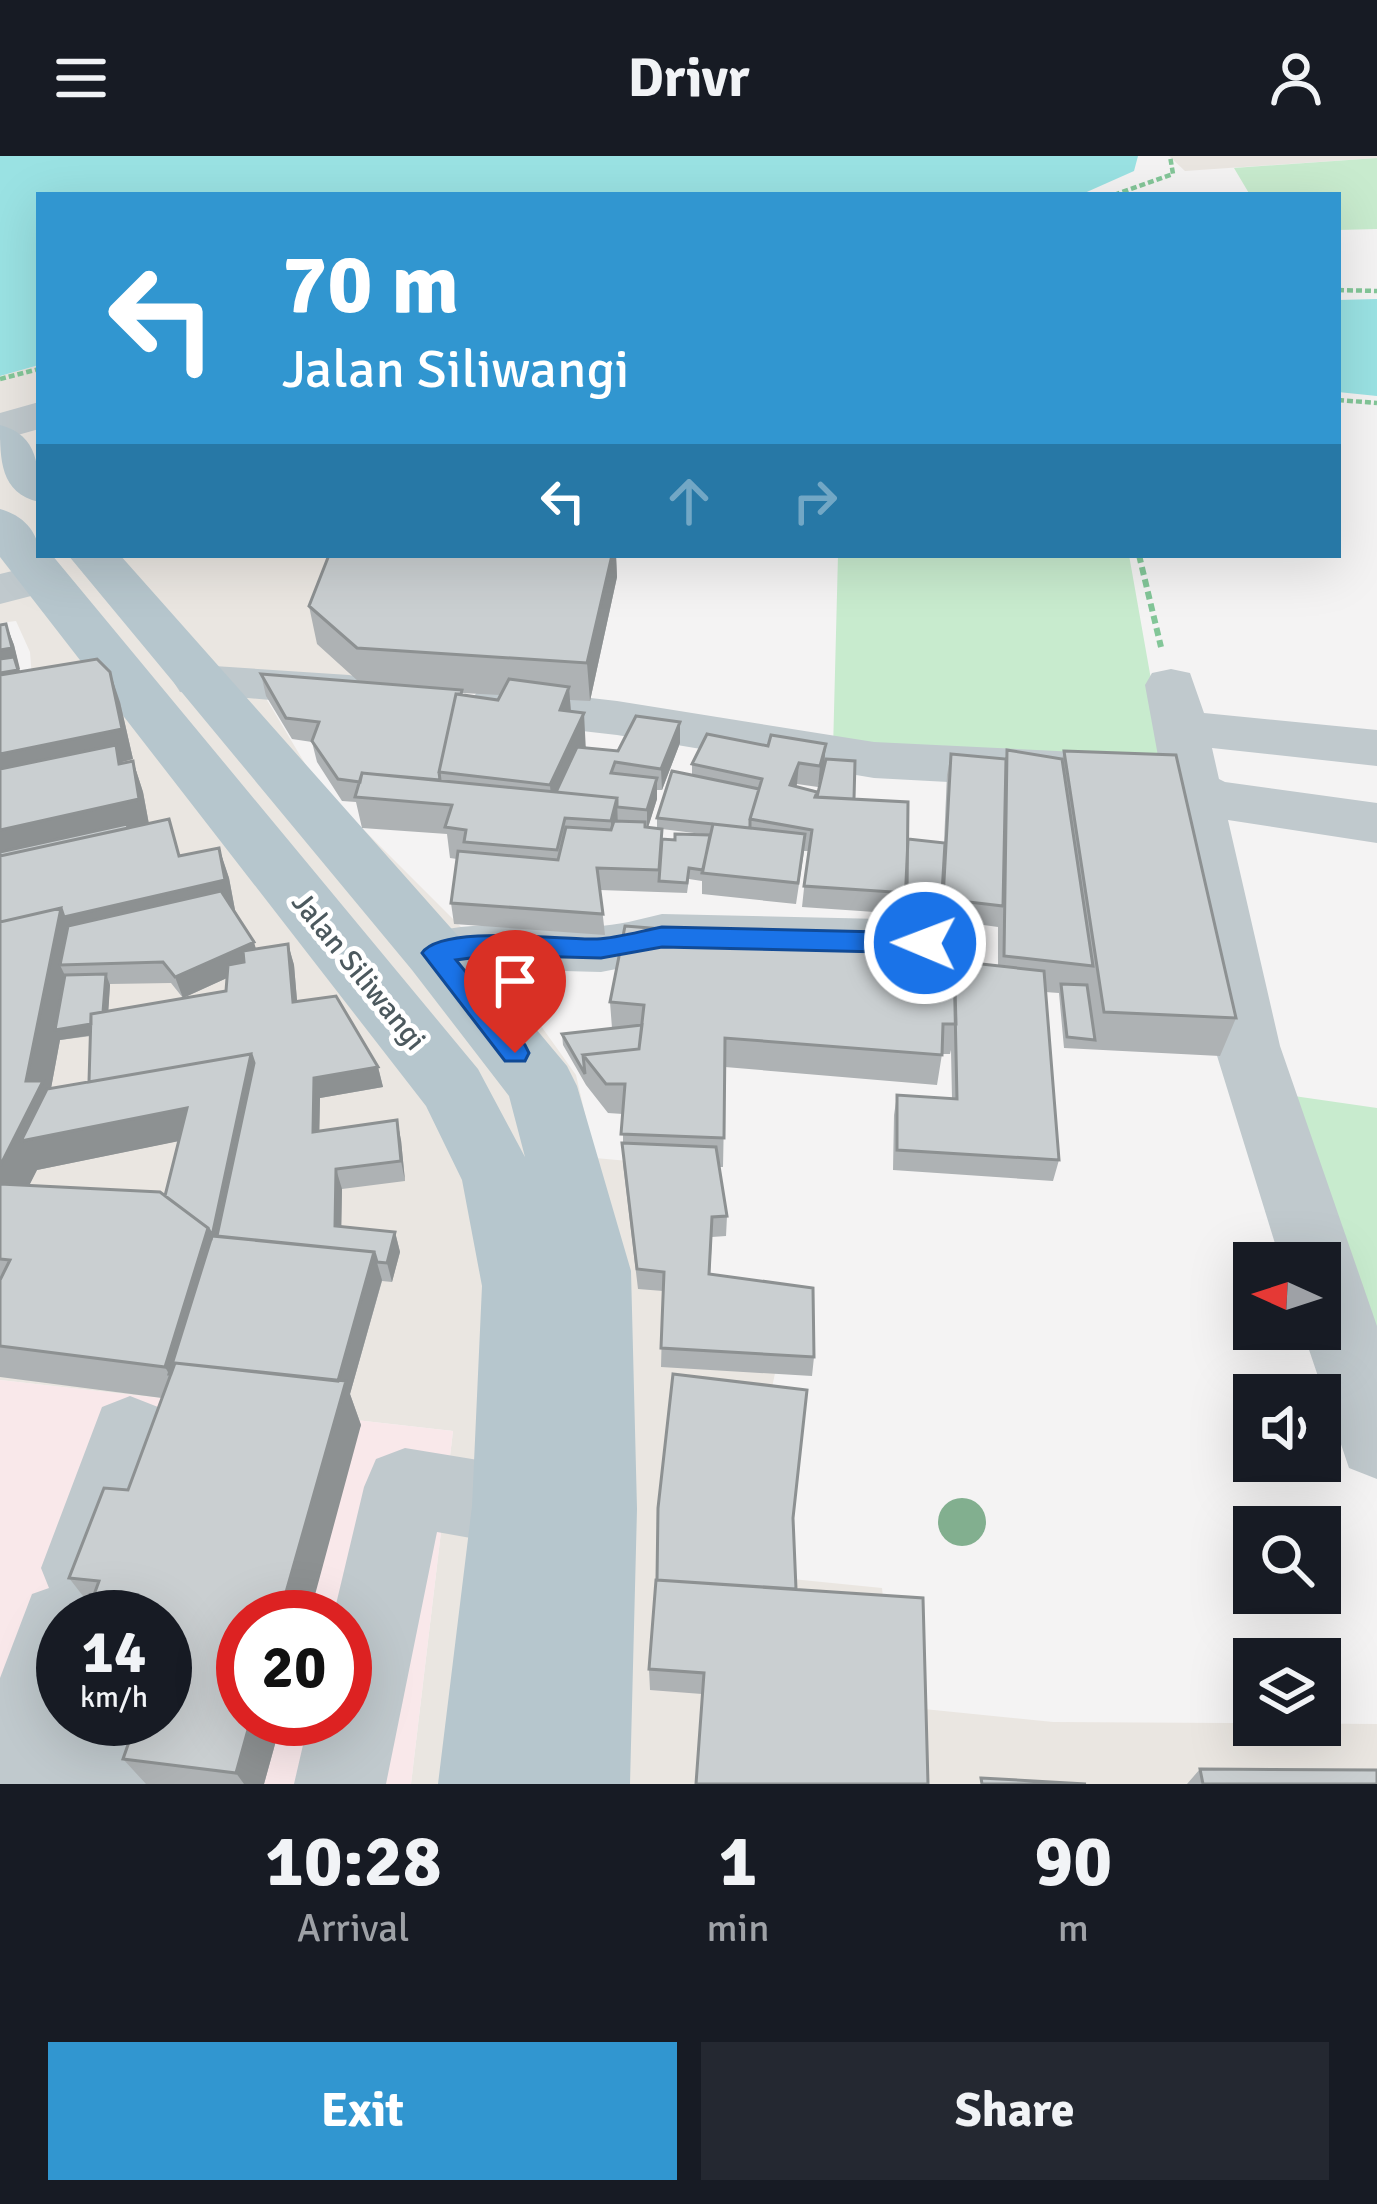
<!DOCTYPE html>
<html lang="en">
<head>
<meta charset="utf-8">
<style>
	body { margin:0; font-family:Signika,sans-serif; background:#242831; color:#f1f3f6; height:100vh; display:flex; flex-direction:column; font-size:45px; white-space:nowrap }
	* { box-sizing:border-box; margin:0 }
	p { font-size:39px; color:#9ea1a6 }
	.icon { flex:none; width:66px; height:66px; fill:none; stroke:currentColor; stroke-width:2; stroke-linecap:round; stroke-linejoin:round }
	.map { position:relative; height:1628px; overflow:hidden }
	.side { display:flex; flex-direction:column; background:#171b24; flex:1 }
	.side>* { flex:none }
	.guide { position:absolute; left:36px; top:36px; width:1305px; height:366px; border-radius:0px; box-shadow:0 12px 48px #0002; background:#3196d0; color:#fff; overflow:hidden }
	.needle { width:78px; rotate:273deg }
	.controls { position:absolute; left:1233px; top:1086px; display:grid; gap:24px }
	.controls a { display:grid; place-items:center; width:108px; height:108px; border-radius:0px; background:#171b24; box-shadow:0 12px 48px #0002; font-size:60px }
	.speed { position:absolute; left:36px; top:1434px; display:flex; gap:24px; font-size:60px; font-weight:700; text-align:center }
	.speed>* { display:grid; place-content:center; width:156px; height:156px; border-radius:50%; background:#171b24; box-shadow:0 12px 48px #0002; line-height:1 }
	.speed small { font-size:30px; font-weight:400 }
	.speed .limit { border:18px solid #d22; background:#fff; color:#111 }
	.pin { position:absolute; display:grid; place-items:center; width:102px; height:102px; color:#fff; margin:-123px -51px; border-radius:50% 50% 50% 0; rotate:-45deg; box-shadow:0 0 12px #0007 }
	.pin .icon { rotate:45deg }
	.me { position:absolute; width:132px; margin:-66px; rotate:271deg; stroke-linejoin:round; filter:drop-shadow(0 0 9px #0008) }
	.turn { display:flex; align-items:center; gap:42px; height:252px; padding:0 48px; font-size:54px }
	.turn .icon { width:156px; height:156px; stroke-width:2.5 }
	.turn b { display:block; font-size:84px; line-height:102px }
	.lanes { display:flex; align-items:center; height:114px; padding:0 48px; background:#0003; justify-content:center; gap:60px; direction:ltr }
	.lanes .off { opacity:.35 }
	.eta { display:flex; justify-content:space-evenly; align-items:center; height:204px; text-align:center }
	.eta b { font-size:72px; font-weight:700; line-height:84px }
	.primary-button { display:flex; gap:24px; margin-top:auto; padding:24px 48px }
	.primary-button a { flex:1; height:138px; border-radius:0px; background:#3196d0; color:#fff; font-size:48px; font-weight:700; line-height:138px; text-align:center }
	.primary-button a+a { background:#242831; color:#f1f3f6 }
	header { display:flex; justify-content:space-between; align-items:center; height:156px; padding:0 48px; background:#171b24; font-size:54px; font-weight:700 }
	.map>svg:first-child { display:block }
</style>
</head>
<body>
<header><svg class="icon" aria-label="menu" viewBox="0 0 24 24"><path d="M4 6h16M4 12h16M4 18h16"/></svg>Drivr<svg class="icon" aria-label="person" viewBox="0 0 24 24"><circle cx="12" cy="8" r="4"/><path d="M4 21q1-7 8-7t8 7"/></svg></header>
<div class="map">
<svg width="1377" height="1628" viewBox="0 0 1377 1628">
	<rect width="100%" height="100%" fill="#f4f3f3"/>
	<path fill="#eae6e1" d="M1169,0H1377V2L1185,15Z
		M39,209V399H418L572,539L249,514L316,626L494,804L576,919L595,1002L684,1010L727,1200L778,1203L733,1417L882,1432L894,1550L1053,1566L1377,1568V1628H411L453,1275L0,1224V553L34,548L30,496L16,465L0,467V220Z"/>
	<path fill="#f9e8ea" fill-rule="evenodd" d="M0,1224L453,1275L411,1628H84L0,1570ZM63,1461H165V1563H63ZM243,1461H345V1563H243Z"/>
	<path fill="#c8ebce" d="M1377,2V73L1338,74V39H1250L1234,12Z
		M838,399H1129L1172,642L833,594Z
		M1287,939L1377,952V1273Z"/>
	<path fill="#9ae2e3" d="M0,0H1138L1134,15L1080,39H39V209L0,220Z
		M1377,143V240L1338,236V144Z"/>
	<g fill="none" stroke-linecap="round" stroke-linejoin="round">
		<path stroke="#83c698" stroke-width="4.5" stroke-dasharray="6 3" stroke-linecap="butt" d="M1114,39L1173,18L1170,0
			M1338,134L1377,135
			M0,223L39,213
			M1338,244L1377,247"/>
		<path stroke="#83c698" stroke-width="6" stroke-dasharray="8 4.5" stroke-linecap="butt" d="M1139,399L1161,491"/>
		<path fill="#c0c9cd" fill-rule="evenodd" d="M39,246V273L0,284V257Z
			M45,407L62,412L69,422L62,432L0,448V418Z
			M199,509L349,519L368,523L375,535L368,547L349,551L180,536L173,525L180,514Z
			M1171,513L1190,517L1204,557L1377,574V610L1212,592L1219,623L1225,626L1377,647V687L1228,664L1280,890L1377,1170V1323L1349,1312L1302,1173H1320V1107H1281L1214,890L1167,644L1152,637L874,622L617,579L496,565L477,560L469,548L477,536L496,531L617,545L874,586L1158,600L1145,529L1152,517Z
			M662,758L925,764L947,771L956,787L947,803L925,810L662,804L601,816L493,813L435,820L413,813L404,797L413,781C473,762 533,771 595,770C617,770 640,763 662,758Z
			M130,1240L158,1251L170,1278L113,1442L98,1448L103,1461H63V1563C125,1563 155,1565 181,1628H0V1522L32,1438L49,1432L41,1412L102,1251Z
			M405,1292L515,1310L544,1322L556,1350L544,1378L515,1390L437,1376L386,1628H294L309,1563H345V1461H333L364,1331L376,1303Z"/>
		<path fill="#b6c6cd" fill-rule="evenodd" d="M0,269C39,279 39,312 39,346C0,337 0,303 0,269Z
			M0,353C22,359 39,375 39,399H52L478,913L525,1001L509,940L412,814L68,399H120L458,780L567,910L577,930L631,1115L637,1353L630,1628H438L472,1350L482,1130L462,1024L426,950L0,401Z"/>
	</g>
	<circle fill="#82af8f" cx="962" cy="1366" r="24"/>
	<path fill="#aeb2b4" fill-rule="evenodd" d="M329,399H616L617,421L590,545L570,544L571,556L586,592L618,595L680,566V587L662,634H657V643L648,671L657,672V662L692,619V608L768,590L826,588L824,609L818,631L797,628L796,630L854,643L908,683L944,687L947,619L951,598L1006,603L1007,594L1062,603L1064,595L1236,862L1220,900L1064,892L1059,837L1045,836L1059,1004L1053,1025L893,1014L894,959L897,939L952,942L951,894L950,898H942L937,929L725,911L723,1011H719L727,1060L726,1080L712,1081L710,1119L814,1201L812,1220L661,1211L663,1135L638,1133L623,1007V958L608,957L586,929L563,889L562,878L612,872L610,846L954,805L998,810V771L904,758L802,751L808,695H804L796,748L702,738V725L689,723L687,737L600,734L605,779L454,768L451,747L457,703L450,702L447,678L362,672L356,646L342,645L317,606L312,586L292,583L266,540L261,518L359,526L317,488L309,450ZM462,537L500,539L498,544L463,539ZM662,673L702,678L675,684L662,683Z
		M6,468L14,489L20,516L120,546L133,603L122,606V607L133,605L143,636L149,668L181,700L219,692L229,722L235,754L256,793L288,788L294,809L297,845L378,911L383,931L320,942L319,975L401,984L405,1025L342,1033L341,1071L395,1076L400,1096L392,1126L382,1125L350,1238L361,1269L243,1563H282L264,1628H146L123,1603L129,1587L86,1582L67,1563H165L90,1449L69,1422L128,1334L162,1242L0,1221V469ZM227,822L226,835L183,842ZM171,827L183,842L108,855L110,828ZM91,880L89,926L51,932L60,884ZM178,985L165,1040L29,1029L37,1014Z
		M807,1234L702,1538L650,1534L649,1513Z
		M1200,1613L1377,1628H1187Z"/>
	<path fill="#8d9192" d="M612,399H616L617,421L590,545L587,507Z
		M6,468L14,489L20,513H19L26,536L0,540V494Z
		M110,516L120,546L133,603L122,606L126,619L0,632V598Z
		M569,531L572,570L560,554Z
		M584,557L586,596L553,667L550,629Z
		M680,566V587L662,634L661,613Z
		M826,588L824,609L818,631L820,610Z
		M133,605L143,636L150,674L0,707V674Z
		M799,607L797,628L788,650L790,629Z
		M657,622V643L647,675V654Z
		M617,642L618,673L612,695L611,665Z
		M219,692L229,722L235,754L60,809L70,830L106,818L110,829L107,877L60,884L50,938L187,952L199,981L37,1014L12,1064L0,1042V1010L26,925L61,752Z
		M254,786L260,807L183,842L175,821Z
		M288,788L294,809L299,867L293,846Z
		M251,898L261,928L227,1090L169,1218L165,1211Z
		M378,911L383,931L320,942L319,996L313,976L314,922Z
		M397,964L401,984L405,1025L401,1005Z
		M336,1013L342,1033L341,1090L335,1070Z
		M395,1076L400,1096L392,1126L387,1107Z
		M374,1096L382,1124L350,1238L361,1269L309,1461H279L334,1237Z
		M251,1563H282L264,1628H244L236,1617Z"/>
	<path fill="#cacfd1" stroke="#8d9192" stroke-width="3" d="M329,399H612L587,507L357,492L309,450Z
		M6,468L12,492L0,494V469Z
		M14,501L18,514L0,517V503Z
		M97,503L110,516L122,573L0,598V519Z
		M261,518L462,534L461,538H456L439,616L440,624L362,617L360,626L338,623L312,585L319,566L286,562Z
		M509,523L569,531L560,554L584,557L550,629L439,616L456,538L498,544Z
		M636,560L680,566L661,613L615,606L611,617L657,622L647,654L617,651V642L556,636L577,591L618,595Z
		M707,578L768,590L771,579L826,588L820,610L799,607L790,629L817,636L815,641L908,646L907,737L804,730L812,674L750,663L762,623L692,608Z
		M116,589L119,608L133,605L139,643L0,674V613Z
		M1007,594L1062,603L1093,810L1004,800Z
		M1064,595L1176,599L1236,862L1104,856Z
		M951,598L1006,603L1003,750L943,743Z
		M826,603L855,605L854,643L817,641Z
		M672,615L759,633L750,663V672L657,662Z
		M362,617L617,642L611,665L565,662L557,694L464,686L466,674L445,671L452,649L355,641Z
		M169,663L179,700L219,692L225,724L64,761L61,752L0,766V700Z
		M614,665L645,666V671L662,673L659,714L597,712L603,758L451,747L458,695L558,704L566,671L611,674Z
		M127,668L128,672L0,700V696Z
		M713,668L805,678L798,727L702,717Z
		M675,678L710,679L703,714L689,712L687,727L659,725L662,683L675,684Z
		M908,683L945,687L941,754L905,748Z
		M221,735L254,786L175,821L163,806L60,809L68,770Z
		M61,752L26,925H43L0,1010V766Z
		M625,770L954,796L956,868H943L942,899L725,882L724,982L621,978L625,928H606L583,899L639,893L644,849L610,846Z
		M288,788L293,846L336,840L378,911L314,922L313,976L397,964L401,1005L336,1013L335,1070L395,1076L387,1107L377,1106L374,1096L217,1080L254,907L251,898L89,926L91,858L226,835L228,809L244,806L243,795Z
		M954,805L1044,815L1059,1004L897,994V939L957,943Z
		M106,818L103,856L91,858V868L55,874L65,819Z
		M1061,828L1087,829L1095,884L1067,881Z
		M642,869L639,893L583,899L585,918L562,878Z
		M251,898L212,1080L208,1072L165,1040L187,952L21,985L47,933Z
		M622,987L716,991L727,1060L712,1061L709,1118L813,1132L814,1201L661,1192L664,1116L637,1113Z
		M0,1028L160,1036L208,1072L165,1211L0,1190V1124L10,1104L0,1103Z
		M212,1080L374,1096L338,1225L175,1207L171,1218H169Z
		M175,1207L346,1225L279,1461H243V1563H251L236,1617L123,1603L137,1563H165V1461H86L99,1425L69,1422L104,1332L128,1334Z
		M673,1218L807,1234L793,1362L796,1433L657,1424L658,1352Z
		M656,1424L923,1442L928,1628H696L704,1517L649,1513Z
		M63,1524V1550L54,1549Z
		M1200,1613L1377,1614V1628H1203Z
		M981,1622L1086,1628H982Z"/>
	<path fill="#1a73e8" stroke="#114b97" stroke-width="3" d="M662,771L925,777L939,787L925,797L662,791L601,802L493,799L456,804L525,889L529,897L525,905H505L422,797C442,768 561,784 597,783C618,782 641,775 662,771Z"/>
	<g text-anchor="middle" stroke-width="10" stroke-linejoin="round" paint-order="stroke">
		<g font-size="30" fill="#4c595e" stroke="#fff">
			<text transform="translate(359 815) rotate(51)" y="10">Jalan Siliwangi</text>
		</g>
	</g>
</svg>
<div class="controls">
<a><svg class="needle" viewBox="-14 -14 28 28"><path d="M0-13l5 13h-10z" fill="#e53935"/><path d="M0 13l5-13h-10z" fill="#9ea1a6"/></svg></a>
<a><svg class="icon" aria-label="sound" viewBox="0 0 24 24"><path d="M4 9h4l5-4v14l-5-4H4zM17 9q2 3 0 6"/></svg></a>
<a><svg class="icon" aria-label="search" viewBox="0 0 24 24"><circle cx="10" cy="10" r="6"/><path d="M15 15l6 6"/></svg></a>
<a><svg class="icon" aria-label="layers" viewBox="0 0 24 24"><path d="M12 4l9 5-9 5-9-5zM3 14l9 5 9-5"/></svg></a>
</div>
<div class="speed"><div>14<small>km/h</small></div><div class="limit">20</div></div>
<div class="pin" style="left:515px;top:897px;background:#d93025"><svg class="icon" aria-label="arrive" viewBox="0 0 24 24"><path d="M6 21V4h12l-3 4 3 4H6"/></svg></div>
<svg class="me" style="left:925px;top:787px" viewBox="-20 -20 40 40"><circle r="17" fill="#1a73e8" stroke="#fff" stroke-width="3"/><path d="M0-11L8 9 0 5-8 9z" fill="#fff"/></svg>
<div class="guide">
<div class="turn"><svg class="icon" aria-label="left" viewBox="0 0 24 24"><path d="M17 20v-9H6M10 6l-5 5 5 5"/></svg><div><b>70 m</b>Jalan Siliwangi</div></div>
<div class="lanes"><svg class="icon" aria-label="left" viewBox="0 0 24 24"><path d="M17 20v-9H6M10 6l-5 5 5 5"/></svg><svg class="icon off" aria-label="ahead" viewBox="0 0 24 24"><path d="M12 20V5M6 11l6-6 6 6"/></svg><svg class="icon off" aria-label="right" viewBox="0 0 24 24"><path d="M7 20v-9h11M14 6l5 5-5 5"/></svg></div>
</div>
</div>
<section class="side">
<div class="eta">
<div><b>10:28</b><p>Arrival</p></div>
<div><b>1</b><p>min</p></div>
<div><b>90</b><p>m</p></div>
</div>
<div class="primary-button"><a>Exit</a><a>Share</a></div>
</section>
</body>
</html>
